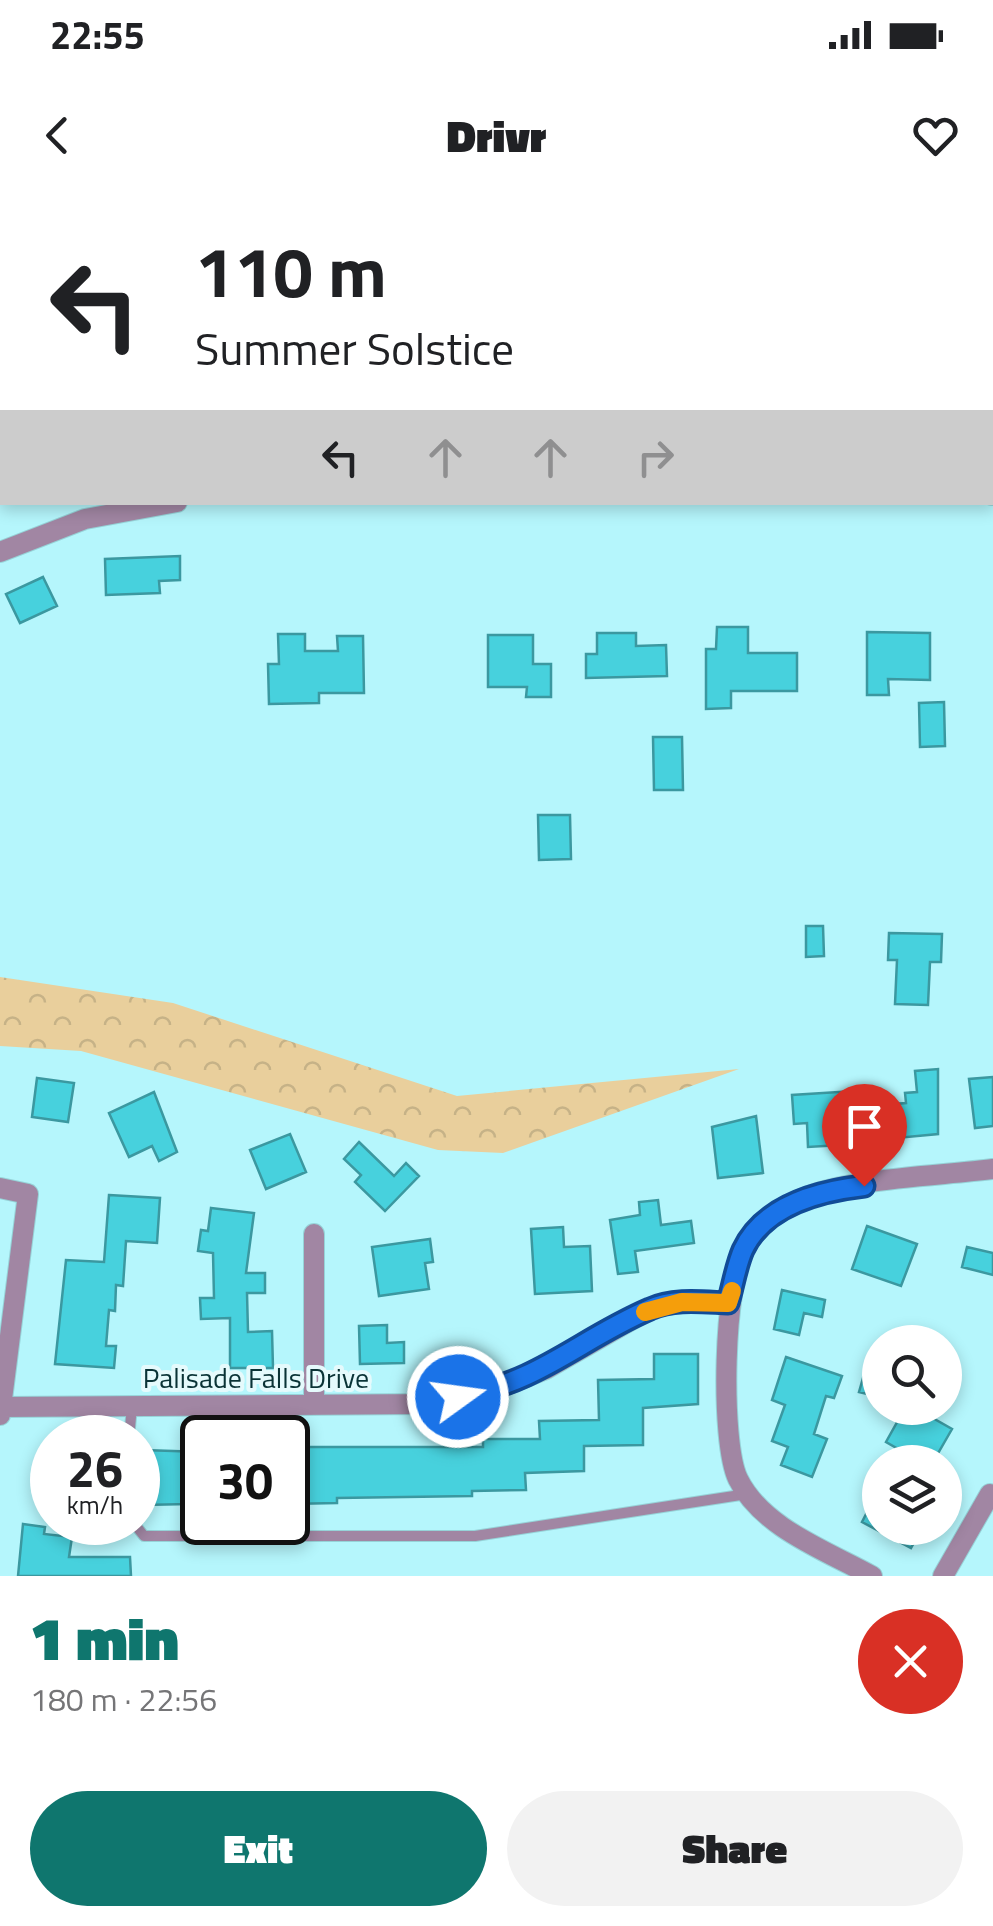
<!DOCTYPE html>
<html lang="en">
<head>
<meta charset="utf-8">
<style>
	body { margin:0; font-family:"Titillium Web",sans-serif; background:#f2f2f2; color:#202124; height:100vh; display:flex; flex-direction:column; font-size:38px; white-space:nowrap }
	* { box-sizing:border-box; margin:0 }
	p { font-size:32px; color:#757577 }
	.icon { flex:none; width:55px; height:55px; fill:none; stroke:currentColor; stroke-width:2; stroke-linecap:round; stroke-linejoin:round }
	.map { position:relative; height:1376px; overflow:hidden }
	.side { display:flex; flex-direction:column; background:#fff; flex:1 }
	.side>* { flex:none }
	.banner { position:absolute; left:0px; top:0px; width:995px; height:305px; box-shadow:0 5px 15px #0003; background:#fff; color:#202124; overflow:hidden }
	.tools { position:absolute; left:862px; top:1125px; display:grid; gap:20px }
	.tools a { display:grid; place-items:center; width:100px; height:100px; border-radius:50%; background:#fff; box-shadow:0 5px 15px #0003; font-size:50px }
	.speed { position:absolute; left:30px; top:1215px; display:flex; gap:20px; font-size:50px; font-weight:700; text-align:center }
	.speed>* { display:grid; place-content:center; width:130px; height:130px; border-radius:50%; background:#fff; box-shadow:0 5px 15px #0003; line-height:1 }
	.speed small { font-size:25px; font-weight:400 }
	.speed .limit { border:5px solid #111; border-radius:15px; background:#fff; color:#111 }
	.pin { position:absolute; display:grid; place-items:center; width:85px; height:85px; color:#fff; margin:-102px -42px; border-radius:50% 50% 50% 0; rotate:-45deg; box-shadow:0 0 10px #0007 }
	.pin .icon { rotate:45deg }
	.me { position:absolute; width:110px; margin:-55px; rotate:76deg; stroke-linejoin:round; filter:drop-shadow(0 0 8px #0008) }
	.turn { display:flex; align-items:center; gap:35px; height:210px; padding:0 30px; font-size:45px }
	.turn .icon { width:130px; height:130px; stroke-width:2.5 }
	.turn b { display:block; font-size:70px; line-height:85px }
	.lanes { display:flex; align-items:center; height:95px; padding:0 30px; background:#0003; justify-content:center; gap:50px; direction:ltr }
	.lanes .off { opacity:.35 }
	.round { display:grid; place-items:center; flex:none; width:105px; height:105px; border-radius:52px; background:#f2f2f2 }
	.head { display:flex; align-items:center; justify-content:space-between; height:170px; padding:0 30px }
	h1 { font-size:60px; font-weight:800; line-height:75px; color:#0f766e }
	.action { display:flex; gap:20px; margin-top:auto; padding:20px 30px }
	.action a { flex:1; height:115px; border-radius:60px; background:#0f766e; color:#fff; font-size:40px; font-weight:800; line-height:115px; text-align:center }
	.action a+a { background:#f2f2f2; color:#202124 }
	.status { display:flex; justify-content:space-between; align-items:center; height:70px; padding:0 50px; background:#fff; direction:ltr }
	.status svg { height:28px; fill:currentColor }
	header { display:flex; justify-content:space-between; align-items:center; height:130px; padding:0 30px; background:#fff; font-size:45px; font-weight:800 }
	.map>svg:first-child { display:block }
</style>
</head>
<body>
<div class="status"><b>22:55</b><svg viewBox="0 0 49 12"><path d="M0 12V9h3v3zM5 12V6h3v6zM10 12V3h3v9zM15 12V0h3v12zM26 1h20v11H26zM47 4h2v5h-2z"/></svg></div>
<header><svg class="icon" aria-label="back" viewBox="0 0 24 24"><path d="M15 5l-7 7 7 7"/></svg>Drivr<svg class="icon" aria-label="heart" viewBox="0 0 24 24"><path d="M12 20l-8-8c-3-5 5-10 8-4 3-6 11-1 8 4z"/></svg></header>
<div class="map">
<svg width="993" height="1376" viewBox="0 0 993 1376">
	<defs>
		<pattern id="forest-crowns" width="20" height="18" patternUnits="userSpaceOnUse" patternTransform="scale(2.5)"><rect width="20" height="18" fill="#e9cf9c"/><path d="M2 6a3 3 0 1 1 6 0M12 15a3 3 0 1 1 6 0" fill="none" stroke="#c6b287"/></pattern>
	</defs>
	<rect width="100%" height="100%" fill="#b5f6fc"/>
	<path fill="url(#forest-crowns)" d="M0,0H169L2,2L0,144Z
		M0,777L173,803L457,896L739,869L503,953L438,950L81,851L0,846Z"/>
	<path fill="#47d1dd" stroke="#3b98a0" stroke-width="2.5" d="M180,356V380L159,381L160,393L106,395L105,359Z
		M43,377L57,406L20,423L6,394Z
		M717,427H748V453H797V491H731V508L706,509V449H716Z
		M867,432L930,433V480L888,479L889,495H867Z
		M597,433H636V446L666,445L667,476L586,478V454H597Z
		M278,434H305V451H338L337,436H363L364,493H319V503L269,504L268,464H279Z
		M488,435H533V464H551V497H526L527,487H488Z
		M944,502L945,546L920,547L919,503Z
		M653,537H682L683,590H654Z
		M538,615H570L571,659L539,660Z
		M806,726H823L824,756L806,757Z
		M889,733L942,734L941,762H930L928,805L895,804L897,760H888Z
		M938,869V934L897,938L894,904L906,903L905,893L917,892L915,871Z
		M993,877V926L975,928L969,879Z
		M37,878L74,883L68,922L32,917Z
		M854,891L858,944L808,947L807,923L794,924L792,895Z
		M154,892L177,952L159,961L152,946L129,957L109,913Z
		M756,916L763,973L718,978L712,927Z
		M290,934L306,972L266,989L250,950Z
		M359,942L394,976L406,963L419,976L385,1011L355,982L361,975L344,959Z
		M109,995L160,998L157,1043L126,1041L123,1086L116,1085L115,1111L109,1110L106,1146H116L114,1168L55,1164L66,1060L104,1062Z
		M658,1000L661,1025L691,1021L694,1043L635,1051L638,1072L618,1074L610,1020L640,1015L639,1002Z
		M211,1008L254,1013L246,1073H265V1093H247L248,1132L272,1131L273,1168H230V1118L201,1119L200,1098H214L213,1053L198,1051L201,1030L208,1031Z
		M867,1026L917,1044L901,1086L852,1069Z
		M563,1027L564,1047L590,1046L592,1091L535,1094L531,1029Z
		M430,1039L433,1062L425,1063L429,1089L379,1096L372,1047Z
		M967,1047L993,1053V1075L962,1067Z
		M782,1090L825,1100L822,1117L804,1113L799,1135L774,1129Z
		M387,1125V1143L404,1142V1163L360,1164L359,1126Z
		M654,1154H698V1204L643,1208V1245L584,1246V1271L525,1273L526,1290L472,1291V1296L337,1298V1303L288,1304V1247H483V1239H540L539,1221L599,1220L598,1180L654,1179Z
		M786,1157L842,1176L834,1198L826,1196L814,1234L827,1239L812,1277L781,1265L788,1247L772,1241L785,1205L772,1200Z
		M865,1171L880,1175V1197L859,1192Z
		M905,1208H915L952,1229L933,1262H921L886,1242Z
		M143,1250L202,1252V1300H188V1304L143,1305Z
		M880,1287V1328H922L911,1348L862,1322Z
		M23,1324L45,1327L44,1334L72,1337L69,1357H130L131,1376H18Z"/>
	<g fill="none" stroke-linecap="round" stroke-linejoin="round">
		<defs>
			<path id="lane" d="M129,1238L132,1207
				M133,1322L144,1336H475L747,1294"/>
			<path id="street" d="M445,0V2
				M992,295H993
				M0,352L85,319L177,302
				M0,988L28,994L0,1215
				M314,1205V1034
				M1,1207L423,1204L493,1190L546,1169L652,1108L682,1102L728,1103
				M872,1376C827,1351 762,1328 738,1279C720,1242 723,1079 746,1046C757,1028 778,1010 797,1001C842,978 941,976 993,969
				M943,1376L990,1294"/>
		</defs>
		<use href="#lane" stroke="#96d3d8" stroke-width="12"/>
		<use href="#street" stroke="#96d3d8" stroke-width="22"/>
		<use href="#lane" stroke="#a186a3" stroke-width="10"/>
		<use href="#street" stroke="#a186a3" stroke-width="20"/>
	</g>
	<g fill="none" stroke-linecap="round" stroke-linejoin="round">
		<defs>
			<path id="route" d="M458,1197C542,1181 578,1140 650,1109C674,1098 703,1102 728,1103C733,1086 736,1066 743,1050C764,1005 820,991 864,986"/>
		</defs>
		<use href="#route" stroke="#114b97" stroke-width="25"/>
		<use href="#route" stroke="#1a73e8" stroke-width="18"/>
		<path stroke="#f59e0b" stroke-width="18" d="M645,1112L682,1102L728,1103L732,1091"/>
	</g>
	<g text-anchor="middle" stroke-width="8" stroke-linejoin="round" paint-order="stroke">
		<g font-size="28" fill="#0a3336" stroke="#e5fafc">
			<text x="256" y="1188">Palisade Falls Drive</text>
		</g>
	</g>
</svg>
<div class="tools">
<a><svg class="icon" aria-label="search" viewBox="0 0 24 24"><circle cx="10" cy="10" r="6"/><path d="M15 15l6 6"/></svg></a>
<a><svg class="icon" aria-label="layers" viewBox="0 0 24 24"><path d="M12 4l9 5-9 5-9-5zM3 14l9 5 9-5"/></svg></a>
</div>
<div class="speed"><div>26<small>km/h</small></div><div class="limit">30</div></div>
<div class="pin" style="left:864px;top:986px;background:#d93025"><svg class="icon" aria-label="arrive" viewBox="0 0 24 24"><path d="M6 21V4h12l-3 4 3 4H6"/></svg></div>
<svg class="me" style="left:458px;top:1197px" viewBox="-20 -20 40 40"><circle r="17" fill="#1a73e8" stroke="#fff" stroke-width="3"/><path d="M0-11L8 9 0 5-8 9z" fill="#fff"/></svg>
<div class="banner">
<div class="turn"><svg class="icon" aria-label="left" viewBox="0 0 24 24"><path d="M17 20v-9H6M10 6l-5 5 5 5"/></svg><div><b>110 m</b>Summer Solstice</div></div>
<div class="lanes"><svg class="icon" aria-label="left" viewBox="0 0 24 24"><path d="M17 20v-9H6M10 6l-5 5 5 5"/></svg><svg class="icon off" aria-label="ahead" viewBox="0 0 24 24"><path d="M12 20V5M6 11l6-6 6 6"/></svg><svg class="icon off" aria-label="ahead" viewBox="0 0 24 24"><path d="M12 20V5M6 11l6-6 6 6"/></svg><svg class="icon off" aria-label="right" viewBox="0 0 24 24"><path d="M7 20v-9h11M14 6l5 5-5 5"/></svg></div>
</div>
</div>
<section class="side">
<div class="head"><div><h1>1 min</h1><p>180 m · 22:56</p></div><a class="round" style="background:#d93025;color:#fff"><svg class="icon" aria-label="close" viewBox="0 0 24 24"><path d="M6 6l12 12M18 6L6 18"/></svg></a></div>
<div class="action"><a>Exit</a><a>Share</a></div>
</section>
</body>
</html>
